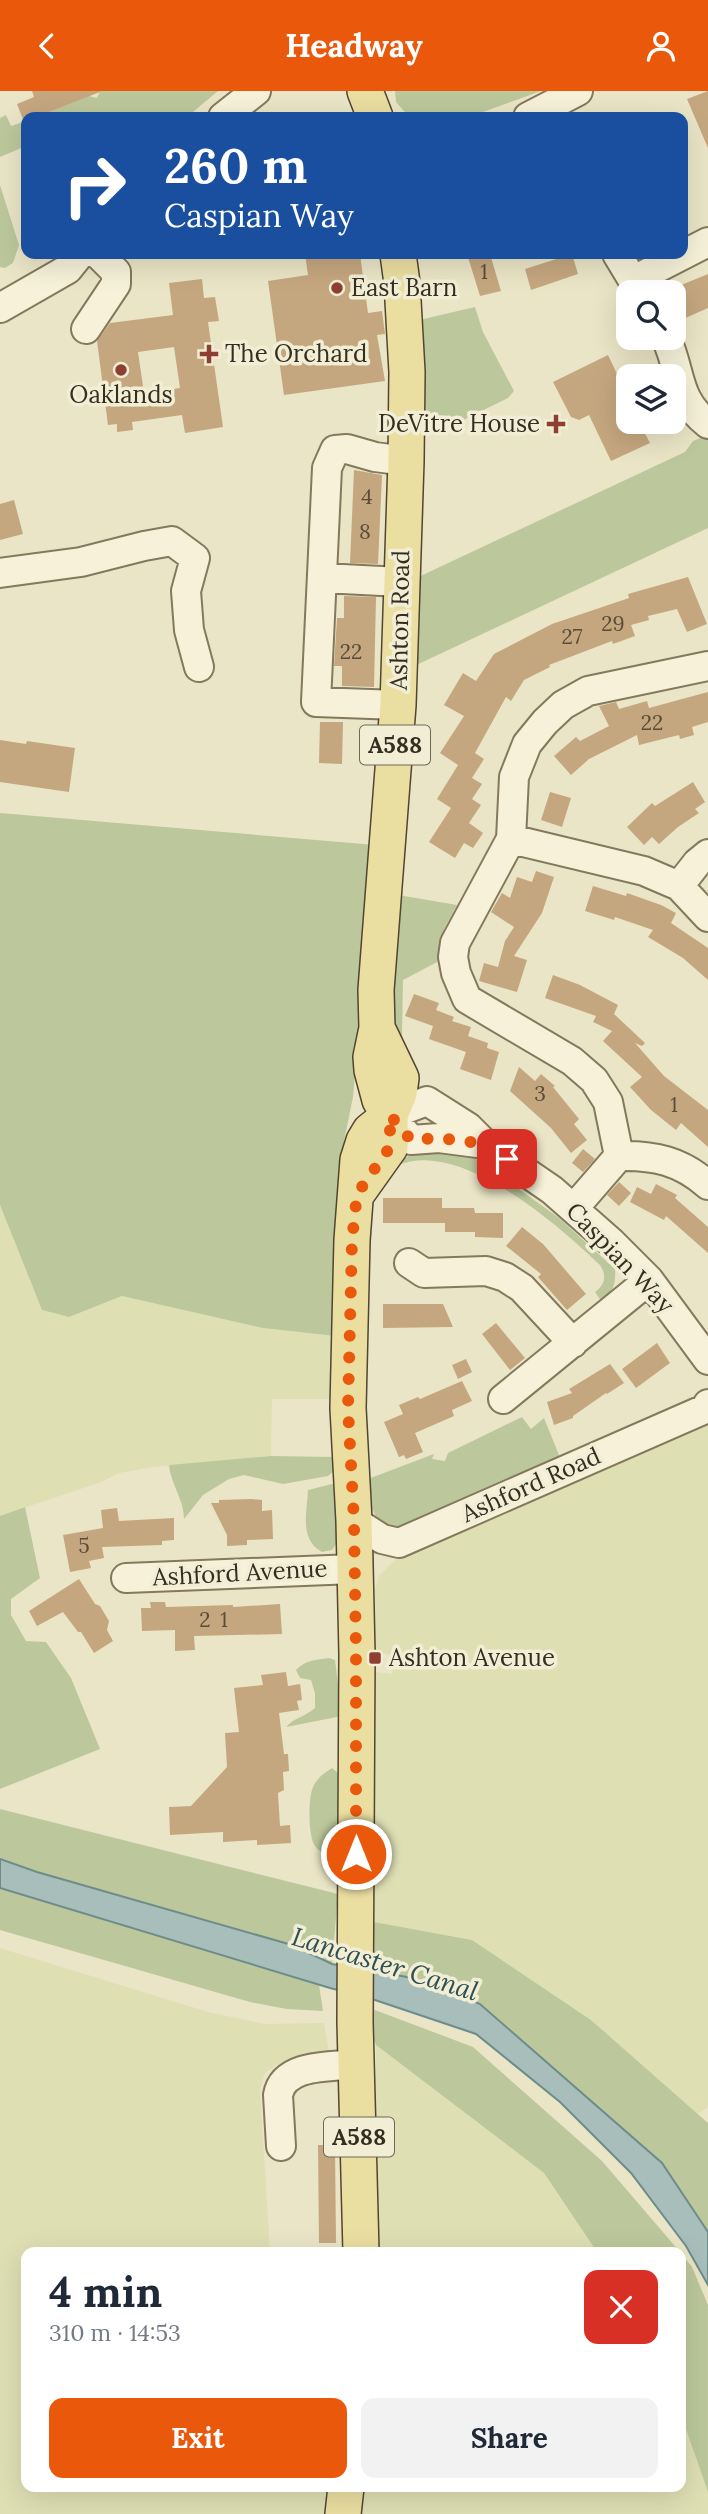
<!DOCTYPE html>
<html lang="en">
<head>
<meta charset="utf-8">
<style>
	body { margin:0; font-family:Lora,serif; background:#f2f2f3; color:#1f2937; height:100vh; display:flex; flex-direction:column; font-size:26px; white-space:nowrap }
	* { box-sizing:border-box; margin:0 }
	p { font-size:23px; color:#747a83 }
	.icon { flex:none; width:38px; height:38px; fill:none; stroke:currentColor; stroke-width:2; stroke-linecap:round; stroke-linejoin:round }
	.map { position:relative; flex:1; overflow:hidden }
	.sheet { position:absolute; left:21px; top:2156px; width:665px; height:245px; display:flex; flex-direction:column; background:#fff; border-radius:14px; box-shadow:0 7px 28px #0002 }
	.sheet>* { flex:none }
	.guide { position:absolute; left:21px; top:21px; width:667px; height:147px; border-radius:14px; box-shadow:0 7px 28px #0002; background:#1a4fa0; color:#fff; overflow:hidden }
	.controls { position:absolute; left:616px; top:189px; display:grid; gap:14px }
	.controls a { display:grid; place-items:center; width:70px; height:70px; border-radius:14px; background:#fff; box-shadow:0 7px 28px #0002; font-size:35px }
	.pin { position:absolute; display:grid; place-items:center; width:60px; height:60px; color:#fff; margin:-30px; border-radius:14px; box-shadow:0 4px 10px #0006 }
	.me { position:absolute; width:77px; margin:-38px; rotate:0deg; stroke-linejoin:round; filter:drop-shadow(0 0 5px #0008) }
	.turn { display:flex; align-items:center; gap:24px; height:147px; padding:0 28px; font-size:32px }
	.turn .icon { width:91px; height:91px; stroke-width:2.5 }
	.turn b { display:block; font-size:49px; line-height:60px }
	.round { display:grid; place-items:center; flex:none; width:74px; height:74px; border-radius:14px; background:#f2f2f3 }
	.summary { display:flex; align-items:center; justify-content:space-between; height:119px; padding:0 28px }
	h1 { font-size:42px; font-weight:800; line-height:52px }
	.action { display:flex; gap:14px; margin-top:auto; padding:14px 28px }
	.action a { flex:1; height:80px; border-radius:14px; background:#ea580c; color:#fff; font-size:28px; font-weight:800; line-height:80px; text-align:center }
	.action a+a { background:#f2f2f3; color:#1f2937 }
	header { display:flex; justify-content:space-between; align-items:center; height:91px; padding:0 28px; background:#ea580c; color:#fff; font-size:32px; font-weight:800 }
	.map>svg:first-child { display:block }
</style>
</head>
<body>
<header><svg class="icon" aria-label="back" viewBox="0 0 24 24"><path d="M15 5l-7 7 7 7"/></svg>Headway<svg class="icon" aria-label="person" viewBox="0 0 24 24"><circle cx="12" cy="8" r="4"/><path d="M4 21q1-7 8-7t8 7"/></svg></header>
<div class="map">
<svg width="708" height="2423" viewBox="0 0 708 2423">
	<rect width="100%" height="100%" fill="#eae5c6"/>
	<path fill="#dfdfb4" d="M0,1114L42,1219L69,1226L122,1205L263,1237L335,1245L337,1308H272L271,1365L152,1376L119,1382L101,1391L0,1425Z
		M708,1334V2016L698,2023L591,1929L472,1849L374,1831L375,1581L392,1583L395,1566L375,1559V1498L379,1485L395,1469Z
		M0,1857L208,1921L265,1933L324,1932L330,1966H310L278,1973L265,1982L260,1999L270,2161H26V2396H330L328,2423H0Z
		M376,1954L544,2082L597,2161H375Z
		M681,2324L708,2401V2423H357L360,2396H681Z"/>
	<path fill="#bcc89b" d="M100,0H218L187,26H35L89,5L97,7Z
		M395,0H541L469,26H409L396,11Z
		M6,24L11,35L26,30V55L0,66V27Z
		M0,94L19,154L13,172L5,177L0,176Z
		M475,216L483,241L514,300L508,307L433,344L426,343L421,330L415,230Z
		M708,344V437L410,577L412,489L685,361L693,350Z
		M0,722L375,754L353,1006L344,1050L334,1147L335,1245L263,1237L122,1205L69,1226L42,1219L0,1114Z
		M398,804L457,814L444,838L441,869L403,889L402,944L403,951L411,964L401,968L387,906Z
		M438,1060L465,1063L480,1070L559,1127L615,1178C616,1194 613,1200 602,1211L595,1201C605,1193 607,1185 600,1174C558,1134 461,1048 398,1074L408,1065Z
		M522,1326L531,1338L544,1327L561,1369L402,1434C373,1443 369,1410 368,1388L434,1363L432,1368L445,1370L448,1362Z
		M271,1365L334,1366L335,1379L328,1385L283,1393L244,1384L229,1388L203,1404L184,1428C184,1408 171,1394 169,1374Z
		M336,1392L337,1452L332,1459L322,1461C299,1448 307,1422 308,1399Z
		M25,1416L40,1487L11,1508V1524L26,1550L46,1551L71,1587L100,1658L0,1698V1425Z
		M329,1567L335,1569L342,1625L286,1636C295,1626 305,1626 315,1617V1602L311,1589L300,1587L296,1579C305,1569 316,1569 329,1567Z
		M332,1677L342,1685L339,1768C330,1764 321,1763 315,1755C308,1746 308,1707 313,1696C317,1687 324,1682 332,1677Z
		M0,1718L338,1803L332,1873L292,1854L37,1781L0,1768Z
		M0,1797L319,1894L323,1920L287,1918L250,1911L0,1839Z
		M374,1831L472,1849L591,1929L708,2032V2141L662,2072L480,1913L446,1898L375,1879L370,1853Z
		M359,1913L473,1956L602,2070L680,2161H597L544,2082L376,1954Z
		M681,2162L692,2176L708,2214V2401L681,2324Z"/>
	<path fill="#a7bebb" stroke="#6e8c89" stroke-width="2" d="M0,1768L37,1781L292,1854L332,1873L407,1886L446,1898L480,1913L662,2072L708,2141V2194L686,2155L631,2082L560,2011L476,1943L369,1907L330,1897L0,1797Z"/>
	<path fill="#c5a77f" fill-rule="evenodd" d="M32,0H100V1L36,26H26L24,31L17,13L34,6Z
		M708,0V57L687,8Z
		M305,163H360L368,222L382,220L385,243L377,244L385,290L284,304L268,190L308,184Z
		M467,163H490L501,200L480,205Z
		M572,163L578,183L531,199L525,178Z
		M708,183V217L674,232V197Z
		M202,188L204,207L215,206L219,230L208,231L223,336L185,342L182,324L132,331L133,339L117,341V333L108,334L97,250L110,232L173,224L169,192ZM174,256L180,297L144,302L138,261Z
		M608,264L628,306V331H639L650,352L611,370L589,324L579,329L571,326L553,291Z
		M354,379L382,384L378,473L350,472Z
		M14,409L23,443L0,449V413Z
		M688,486L707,533L687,541L677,518L648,525L649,529L631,534L635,545L613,553L612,550L549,574L550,576L524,589L511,610L506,606L475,662L484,668L472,687L482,693L472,708L481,714L469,732L483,742L473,757L464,752L455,767L429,751L451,717L437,708L458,674L440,662L464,625L444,614L463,582L476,590L494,563L552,533L629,507L628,503Z
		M344,505L376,506L374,596L342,595V575H334L337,527H344Z
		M708,601V631L692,636L694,644L680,648L679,644L639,654L637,644L589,668L571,684L554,665L576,646L580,650L609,635L599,615L616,611L619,618L647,610L649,617Z
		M320,631H343L342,673L319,672Z
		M0,649L26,653L27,650L75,657L69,701L0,691Z
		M693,691L705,711L695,718L699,722L678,736L659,753L652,746L644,754L627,736L652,712L655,715Z
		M550,701L571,707L562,736L541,729Z
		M536,780L554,786L542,822L514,865L527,869L517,901L479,890L484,872L498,876L505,850L514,836L491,821L502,802L510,807L517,786L532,791Z
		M593,795L626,805L627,802L661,814L676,822L671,832L708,857V889L683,867L648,846L653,839L615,826L614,829L585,820Z
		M553,884L580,894L618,914L614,923L645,952L642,955L635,952L664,985L708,1019V1056L681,1032L676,1039L651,1019L630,996L642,986L603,950L612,940L593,931L596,925L545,907Z
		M414,903L439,912L436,919L454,926L452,930L471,936L468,945L488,952L487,957L499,961L491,989L460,978L466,961L429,948L433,935L405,925Z
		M519,976L535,990L541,983L555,995L553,996L579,1028L574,1033L587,1049L571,1062L551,1037L510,1000Z
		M583,1058L595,1068L583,1081L572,1072Z
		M619,1091L631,1102L619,1115L607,1104Z
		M656,1093L677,1104L675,1107L708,1136V1162L666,1125L664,1129L630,1111L637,1096L651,1103Z
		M383,1107H442V1117H474L475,1122H503V1147L475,1146V1141H445V1132H383Z
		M522,1136L543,1153L586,1203L567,1219L538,1186L541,1183L506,1155Z
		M383,1213H443L453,1236L383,1237Z
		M496,1232L525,1267L510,1279L482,1243Z
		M657,1252L670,1272L636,1297L622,1278Z
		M466,1268L472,1281L458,1288L452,1274Z
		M610,1273L624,1292L607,1303L606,1302L573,1325V1327L554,1334L547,1311L572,1302L569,1298Z
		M462,1290L472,1310L452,1319L454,1325L415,1342L423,1361L406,1368L404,1364L399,1366L384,1331L403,1323L399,1314L418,1306L420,1308Z
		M251,1408L262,1409V1420L272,1419L273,1448L247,1449V1454L227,1455V1444L211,1412H219V1409Z
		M117,1417L119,1430L174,1427V1449L162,1450V1454L102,1456L104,1467L89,1470L91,1477L70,1481L63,1444L103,1437L101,1419Z
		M79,1488L95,1513L100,1515L109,1530L107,1539L113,1550L94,1562L81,1541H78L63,1521L37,1535L29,1520Z
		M150,1511H165L166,1516L233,1514V1516L280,1513L282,1543L194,1545L195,1559L175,1560V1539L142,1540L141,1517H151Z
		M286,1581L288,1595L300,1593L302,1609L297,1610L299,1619L279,1622L284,1663H288L289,1680L283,1681L284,1699L278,1702L280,1735L290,1734L291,1752L257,1754V1749L223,1751V1741L170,1744L169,1716L191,1715L227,1676L225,1642L239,1641L234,1597L263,1594L261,1584Z
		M318,2054H335L336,2152H319Z"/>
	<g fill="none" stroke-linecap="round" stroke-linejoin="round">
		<defs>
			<path id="minor" d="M223,26L256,0
				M528,26L578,0
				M617,163L640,201
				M634,189L708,151
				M0,217L68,178L80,163
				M86,238L116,193V181L98,163
				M666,247C682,281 675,307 708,333
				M0,482L81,471L144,455L172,450L195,467L186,500L189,539L199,576
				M323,487L401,491
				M398,614L316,611L327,377L335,359L347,358L375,366L406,370
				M511,748L644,780L679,795L708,826
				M679,795L697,772L708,763
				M485,1053L439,1047L411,1049L390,1024L427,1010L468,1036L485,1053L552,1099L611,1151L649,1189L708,1269
				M619,1065C654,1064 681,1070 708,1094
				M574,1117L619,1065L608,1011L594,989L572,970L467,908L456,882L453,866L455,852L511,748L514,686L527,653L545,631L563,614L588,600L708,575
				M409,1172L424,1182L486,1180L505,1186L522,1197L573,1252
				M503,1308L649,1189
				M354,1430L382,1448L399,1452L705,1318L708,1313
				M126,1487L354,1478
				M281,2055L278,2004C284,1972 332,1976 357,1973"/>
			<path id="major" d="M365,0L375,26
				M390,1024L380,1009L372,979L371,966L377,937L376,899L398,614L406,370L407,281L402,192L398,163
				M358,1101L390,1056V1024L399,1002L401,987L377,937
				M361,2161L355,1931L357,1563L354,1430L348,1317L352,1149L358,1069L364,1050L370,1040L390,1024
				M343,2423L346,2396"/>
		</defs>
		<use href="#minor" stroke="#84785d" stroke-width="32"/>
		<use href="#major" stroke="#524531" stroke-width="38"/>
		<use href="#minor" stroke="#f6f1d8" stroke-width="28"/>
		<use href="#major" stroke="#eadea1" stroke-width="35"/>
	</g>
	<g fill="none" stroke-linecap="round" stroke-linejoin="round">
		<path stroke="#ea580c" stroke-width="12" stroke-dasharray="0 21.6" d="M356,1763V1563L354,1430L348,1317L352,1149L357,1103L390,1056V1024L411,1049L439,1047L485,1053L507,1068"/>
	</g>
	<g fill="#8e3f32" stroke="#f2eed5" stroke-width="2.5">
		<circle cx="337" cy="197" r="7"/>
		<path d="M205.5 252.5h7v7h7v7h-7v7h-7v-7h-7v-7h7z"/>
		<circle cx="121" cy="279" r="7"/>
		<path d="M552.5 322.5h7v7h7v7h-7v7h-7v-7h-7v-7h7z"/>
		<rect x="368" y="1560" width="14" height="14" rx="3.5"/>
	</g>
	<g text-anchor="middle" stroke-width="7" stroke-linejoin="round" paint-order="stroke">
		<g font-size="21" fill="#594c38">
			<text x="484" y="188">1</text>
			<text x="367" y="413">4</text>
			<text x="365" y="448">8</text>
			<text x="613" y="540">29</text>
			<text x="572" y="553">27</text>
			<text x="351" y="568">22</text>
			<text x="652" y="639">22</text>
			<text x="540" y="1010">3</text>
			<text x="674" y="1021">1</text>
			<text x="84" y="1462">5</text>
			<text x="205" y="1536">2</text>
			<text x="224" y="1536">1</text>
		</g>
		<g fill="#f2eed5" stroke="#6e6856" stroke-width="2">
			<rect x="360" y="634.5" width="70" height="39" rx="5"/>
			<rect x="324" y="2026.5" width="70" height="39" rx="5"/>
		</g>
		<g font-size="23" font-weight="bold" fill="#352e20">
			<text x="395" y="662">A588</text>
			<text x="359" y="2054">A588</text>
		</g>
		<g font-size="24" fill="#352e20" stroke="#f2eed5" text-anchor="start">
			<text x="351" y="205">East Barn</text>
			<text x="225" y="271">The Orchard</text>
			<text x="121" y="312" text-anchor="middle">Oaklands</text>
			<text x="540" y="341" text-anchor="end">DeVitre House</text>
			<text x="389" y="1575">Ashton Avenue</text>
		</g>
		<g font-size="24" fill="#352e20" stroke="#f2eed5">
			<text transform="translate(400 529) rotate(-89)" y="8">Ashton Road</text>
			<text transform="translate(620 1167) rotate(46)" y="8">Caspian Way</text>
			<text transform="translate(531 1394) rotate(-24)" y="8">Ashford Road</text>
			<text transform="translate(240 1482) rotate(-3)" y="8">Ashford Avenue</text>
		</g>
		<g font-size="26" font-style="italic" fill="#305154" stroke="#f2eed5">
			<text transform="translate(385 1873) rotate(17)" y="9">Lancaster Canal</text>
		</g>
	</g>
</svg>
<div class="controls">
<a><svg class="icon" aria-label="search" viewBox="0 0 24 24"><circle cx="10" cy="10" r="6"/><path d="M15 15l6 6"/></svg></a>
<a><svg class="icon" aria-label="layers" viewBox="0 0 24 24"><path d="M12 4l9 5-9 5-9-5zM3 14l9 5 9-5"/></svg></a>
</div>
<div class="pin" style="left:507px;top:1068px;background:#d93025"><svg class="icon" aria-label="arrive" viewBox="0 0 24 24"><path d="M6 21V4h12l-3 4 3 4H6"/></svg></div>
<svg class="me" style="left:356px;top:1763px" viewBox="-20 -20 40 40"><circle r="17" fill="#ea580c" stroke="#fff" stroke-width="3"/><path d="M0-11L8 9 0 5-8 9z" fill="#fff"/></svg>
<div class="guide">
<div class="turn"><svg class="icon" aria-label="right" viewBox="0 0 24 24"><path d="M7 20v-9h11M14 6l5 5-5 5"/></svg><div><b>260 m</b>Caspian Way</div></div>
</div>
<section class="sheet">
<div class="summary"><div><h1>4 min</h1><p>310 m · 14:53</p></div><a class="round" style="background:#d93025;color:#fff"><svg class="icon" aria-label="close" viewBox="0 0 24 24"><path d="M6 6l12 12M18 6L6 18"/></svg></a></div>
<div class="action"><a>Exit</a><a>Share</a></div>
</section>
</div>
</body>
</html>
